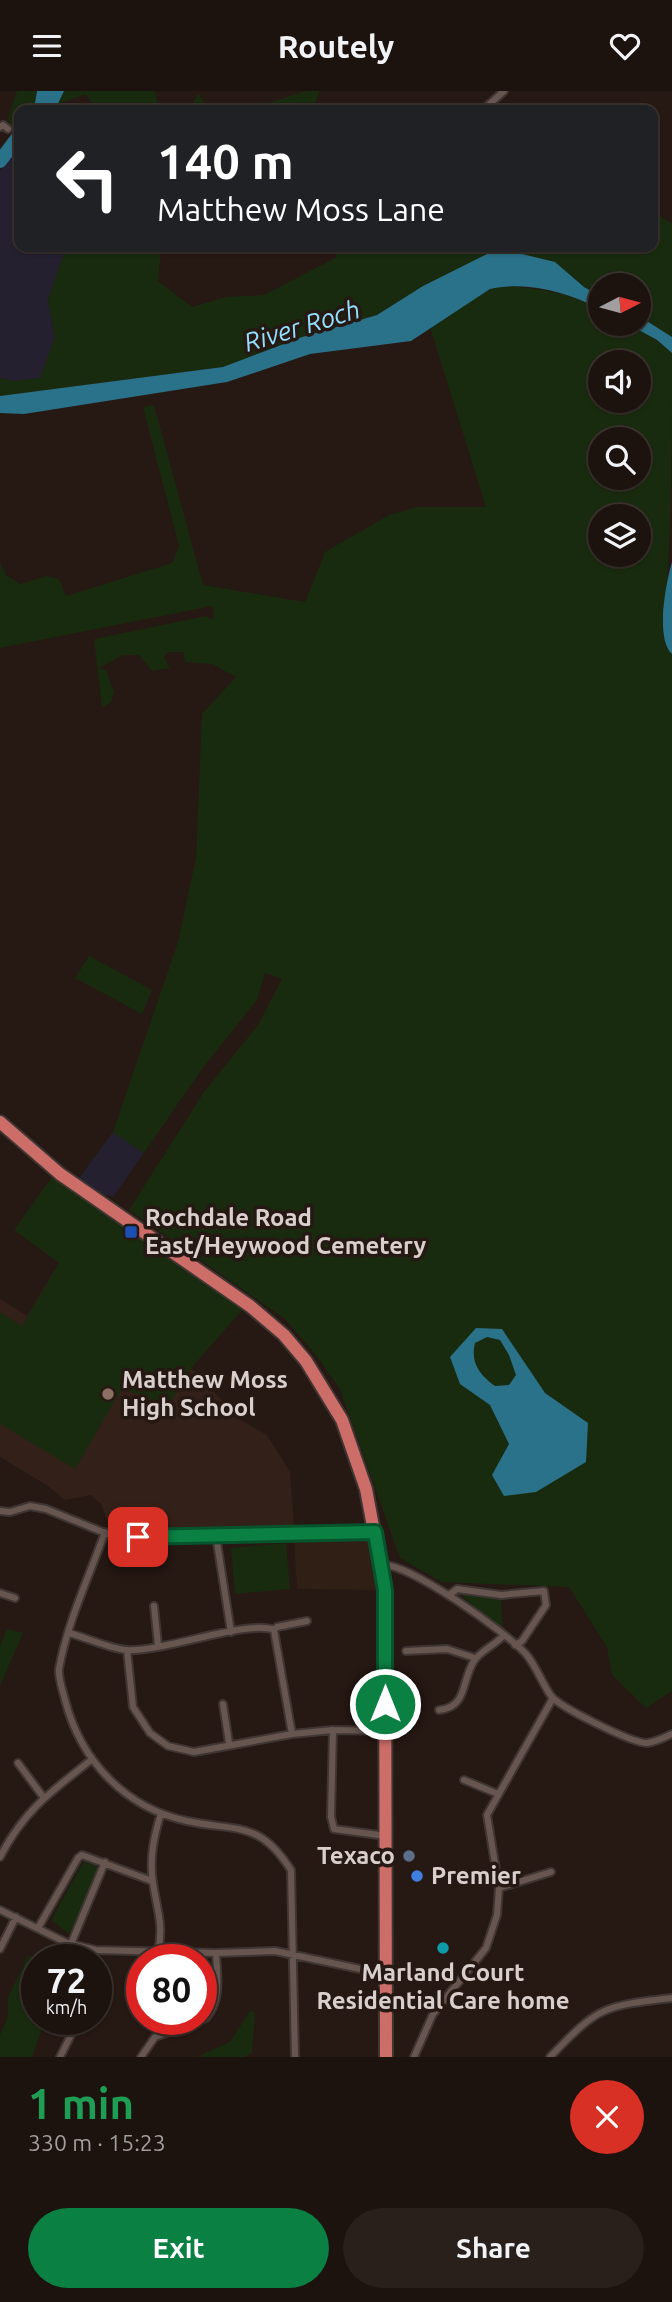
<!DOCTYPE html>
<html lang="en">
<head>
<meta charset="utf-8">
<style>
	body { margin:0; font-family:Ubuntu,sans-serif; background:#29201c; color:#f1f3f6; height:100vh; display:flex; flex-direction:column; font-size:26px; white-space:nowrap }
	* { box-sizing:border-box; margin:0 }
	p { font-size:23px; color:#a09e9e }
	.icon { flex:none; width:38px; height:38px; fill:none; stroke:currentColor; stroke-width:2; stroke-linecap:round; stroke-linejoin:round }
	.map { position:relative; height:1966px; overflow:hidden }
	.panel { display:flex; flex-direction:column; background:#1c120e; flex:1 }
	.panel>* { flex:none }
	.banner { position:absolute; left:14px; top:14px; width:644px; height:147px; border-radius:14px; box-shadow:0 2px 5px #0004,0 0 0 2px #3a322e; background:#202124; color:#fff; overflow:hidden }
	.needle { width:46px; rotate:84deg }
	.buttons { position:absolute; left:588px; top:182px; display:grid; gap:14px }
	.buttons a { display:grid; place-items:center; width:63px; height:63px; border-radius:50%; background:#1c120e; box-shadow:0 2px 5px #0004,0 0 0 2px #3a322e; font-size:35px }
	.speed { position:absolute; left:21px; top:1853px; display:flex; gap:14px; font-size:35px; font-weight:700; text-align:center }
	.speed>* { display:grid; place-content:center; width:91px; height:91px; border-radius:50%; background:#1c120e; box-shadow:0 2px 5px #0004,0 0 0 2px #3a322e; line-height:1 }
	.speed small { font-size:18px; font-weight:400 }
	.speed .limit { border:10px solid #d22; background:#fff; color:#111 }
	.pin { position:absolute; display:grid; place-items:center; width:60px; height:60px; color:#fff; margin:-30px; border-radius:14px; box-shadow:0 4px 10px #0006 }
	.me { position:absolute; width:77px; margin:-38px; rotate:0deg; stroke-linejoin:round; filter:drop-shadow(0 0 5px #0008) }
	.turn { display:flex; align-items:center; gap:24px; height:147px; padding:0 28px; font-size:32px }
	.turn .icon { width:91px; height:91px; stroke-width:2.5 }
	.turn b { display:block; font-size:49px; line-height:60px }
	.round { display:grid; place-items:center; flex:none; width:74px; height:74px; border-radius:37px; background:#29201c }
	.head { display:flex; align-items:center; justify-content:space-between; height:119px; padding:0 28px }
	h1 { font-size:42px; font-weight:600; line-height:52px; color:#1e9e55 }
	.action { display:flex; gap:14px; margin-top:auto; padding:14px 28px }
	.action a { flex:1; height:80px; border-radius:42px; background:#0b8043; color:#fff; font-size:28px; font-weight:600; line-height:80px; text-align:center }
	.action a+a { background:#29201c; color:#f1f3f6 }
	header { display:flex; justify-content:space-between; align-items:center; height:91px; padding:0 28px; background:#1c120e; font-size:32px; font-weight:600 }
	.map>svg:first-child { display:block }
</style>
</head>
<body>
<header><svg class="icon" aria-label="menu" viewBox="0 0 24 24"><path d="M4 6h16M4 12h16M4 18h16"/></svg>Routely<svg class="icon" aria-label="heart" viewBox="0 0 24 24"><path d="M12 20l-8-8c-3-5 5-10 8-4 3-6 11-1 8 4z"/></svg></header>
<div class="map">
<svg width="672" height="1966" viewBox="0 0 672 1966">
	<rect width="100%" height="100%" fill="#261813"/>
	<path fill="#2f1f15" d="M294,1446L368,1447L380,1499L297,1498Z"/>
	<path fill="#242030" d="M19,57V156H66L48,209L55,246L40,287L13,290L0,287V79Z
		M113,1041L144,1062L113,1106L102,1103L79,1087Z"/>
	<path fill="#332019" d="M55,1178L242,1219L191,1277L241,1329L267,1344L290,1381L294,1435L115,1438L108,1431L101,1413L91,1404L65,1409L48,1395L0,1366V1208L27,1225Z"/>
	<path fill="#192b0e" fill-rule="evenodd" d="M17,0H37L35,12L27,19H19V27L11,35L8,27Z
		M64,0H155L159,19H97L86,3L58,13Z
		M306,0H320L312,19H190L198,2L206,14C240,25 273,10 306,0Z
		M653,87L657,97L653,120L672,133V246L639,225V194H600V205L584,196L555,171L514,161L487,163L423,195L377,224L302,246L223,276L0,305V287L13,290L40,287L55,246L48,209L66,156H159L161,159L158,190L192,216L226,206L264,204L337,166L331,156H653Z
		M505,195C540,197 569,202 600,218V233C635,233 646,240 672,262C672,343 672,426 666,506C663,523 659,550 672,563V1600L646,1617L612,1584L607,1556L569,1496L441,1491L400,1467L340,1298L315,1263L285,1228L129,1119L204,1001L258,934L282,888L265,882L257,909L202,978L144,1062L113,1041L178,851L196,767L202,623L236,586L212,573L185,571L183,561H168L164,566L170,577L152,580L139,564H123L99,577L106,579L114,601L111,611L102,617L94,548L206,525L210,528L214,526L212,515L0,557V471L6,484L20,493L47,485L59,488L66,505L172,472L179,455L143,316L154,314L203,494L305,511L325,461L389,424L417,416H486L430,236L490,198ZM600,271H639V310H600ZM600,348H639V387H600ZM600,425H639V464H600Z
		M89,865L152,899L142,923L75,887Z
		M52,1086L242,1219L191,1277L168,1315L122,1297L75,1378L0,1333V1221L22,1235L59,1172L14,1139Z
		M286,1452L290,1498L235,1503L231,1457Z
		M462,1502L501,1509L503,1539L464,1507Z
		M7,1538L23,1542L0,1595V1555Z
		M84,1770L98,1776L99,1780L69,1843L51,1829Z
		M28,1865L37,1869V1928L45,1929L32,1966H0V1944L8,1925V1906Z
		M250,1920L255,1921L252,1962L244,1966H197L230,1951Z"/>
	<path fill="#2a728a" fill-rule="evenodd" d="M37,0H64L55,19H27L35,12Z
		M514,161L555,171L584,196L600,205V218C566,201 528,190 490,198L411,250L310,263L227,291L24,323L0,322V305L223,276L302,246L377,224L423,195L487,163Z
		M639,225L672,246V262L657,249L628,233H639Z
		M672,471V563C655,548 666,491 672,471Z
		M476,1237L502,1238L545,1302L588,1332L586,1371L536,1401L504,1405L492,1384L509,1353L490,1314L460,1293L450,1266ZM487,1246L500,1249L509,1264L516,1284L509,1294L495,1295C480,1284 470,1272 475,1252Z"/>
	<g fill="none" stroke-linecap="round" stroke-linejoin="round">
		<path stroke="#2a728a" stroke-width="14" d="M0,70L19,45"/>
		<defs>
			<path id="street" d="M483,19L504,0
				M0,36L3,34L8,38
				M0,1420L10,1421L30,1415L46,1418L115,1446L375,1441
				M105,1441C89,1486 67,1532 59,1578C58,1587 63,1600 65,1609C81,1670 125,1717 187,1730C238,1741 259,1729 291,1779L295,1966
				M216,1445L231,1541
				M382,1474C408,1471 507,1542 526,1563C536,1575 542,1592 551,1605C560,1616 631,1652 647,1652C655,1651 664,1647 672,1643
				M0,1502L15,1507
				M449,1504L457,1498L501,1504L544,1500L546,1514L522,1550L515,1554
				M154,1515L158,1554
				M274,1539L292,1643
				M69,1542C87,1547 108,1557 126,1559C160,1562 248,1528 274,1539L277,1536L307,1530
				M127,1559L133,1616L150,1642L168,1655L194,1661L292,1643L333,1639L385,1640
				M406,1560L447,1558L475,1567
				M223,1613L229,1652
				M439,1619C468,1616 461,1590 474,1570C480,1560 495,1554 503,1545
				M333,1639L331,1726L334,1738L386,1745
				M18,1672L44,1707
				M464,1689L498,1703
				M0,1766C25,1718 51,1701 91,1669
				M499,1797L551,1781
				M0,1819L67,1852L96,1859L216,1862L275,1860L384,1883
				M38,1837L78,1767L82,1764L152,1790
				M71,1853L105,1771
				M0,1858L16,1826
				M158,1861C164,1834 157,1819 153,1792C149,1768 154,1745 161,1722
				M60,1966L79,1928
				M141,1966L155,1946L206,1927C222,1909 217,1885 216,1862
				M414,1966L433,1923L486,1857L497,1824L499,1797L487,1724L553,1607
				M550,1966C599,1915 603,1915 672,1907"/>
			<path id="highway" d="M0,1031L60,1083L250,1215L284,1244L306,1270L342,1329L366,1398L385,1499L386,1966"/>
		</defs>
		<use href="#street" stroke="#3f3532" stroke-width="10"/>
		<use href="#highway" stroke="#3f3532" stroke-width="16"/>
		<use href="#street" stroke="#675650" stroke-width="6"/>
		<use href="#highway" stroke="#cd6d68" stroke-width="12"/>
	</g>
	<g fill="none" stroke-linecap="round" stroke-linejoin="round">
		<defs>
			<path id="route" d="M138,1446L375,1441L385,1499V1613"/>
		</defs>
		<use href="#route" stroke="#07532c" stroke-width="18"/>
		<use href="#route" stroke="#0b8043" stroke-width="12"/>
	</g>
	<rect fill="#1a4fb4" stroke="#261813" stroke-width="2.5" x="124" y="1134" width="14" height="14" rx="3.5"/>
	<circle fill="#8d6e63" stroke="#261813" stroke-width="2.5" cx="108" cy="1303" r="7"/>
	<circle fill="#5c6f8a" stroke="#261813" stroke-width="2.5" cx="409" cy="1765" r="7"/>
	<circle fill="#3f7fe0" stroke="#261813" stroke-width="2.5" cx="417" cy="1785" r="7"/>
	<circle fill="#0f9aa8" stroke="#261813" stroke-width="2.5" cx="443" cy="1857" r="7"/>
	<g text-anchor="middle" stroke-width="7" stroke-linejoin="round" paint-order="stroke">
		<g font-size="24" font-weight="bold" fill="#d9cfcc" stroke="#261813" text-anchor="start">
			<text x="145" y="1135">Rochdale Road<tspan x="145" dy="28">East/Heywood Cemetery</tspan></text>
			<text x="122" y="1297">Matthew Moss<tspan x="122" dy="28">High School</tspan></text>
			<text x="395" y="1773" text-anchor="end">Texaco</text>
			<text x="431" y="1793">Premier</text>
			<text x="443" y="1890" text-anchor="middle">Marland Court<tspan x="443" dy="28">Residential Care home</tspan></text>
		</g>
		<g font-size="26" font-style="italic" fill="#91e0fe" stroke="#261813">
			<text transform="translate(302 235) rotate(-17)" y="9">River Roch</text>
		</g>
	</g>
</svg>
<div class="buttons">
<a><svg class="needle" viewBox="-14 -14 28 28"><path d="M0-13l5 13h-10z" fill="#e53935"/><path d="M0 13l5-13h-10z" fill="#a09e9e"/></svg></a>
<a><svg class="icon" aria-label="sound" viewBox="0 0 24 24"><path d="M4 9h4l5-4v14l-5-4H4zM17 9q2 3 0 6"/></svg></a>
<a><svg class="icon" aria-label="search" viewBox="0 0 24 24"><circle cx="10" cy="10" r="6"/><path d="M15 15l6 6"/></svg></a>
<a><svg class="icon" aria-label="layers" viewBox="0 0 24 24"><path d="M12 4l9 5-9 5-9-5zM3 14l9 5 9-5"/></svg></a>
</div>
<div class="speed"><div>72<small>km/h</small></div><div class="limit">80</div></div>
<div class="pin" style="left:138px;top:1446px;background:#d93025"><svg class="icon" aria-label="arrive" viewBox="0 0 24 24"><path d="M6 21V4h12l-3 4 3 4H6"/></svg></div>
<svg class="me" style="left:385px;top:1613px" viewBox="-20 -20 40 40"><circle r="17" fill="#0b8043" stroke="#fff" stroke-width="3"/><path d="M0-11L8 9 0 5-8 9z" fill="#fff"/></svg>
<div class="banner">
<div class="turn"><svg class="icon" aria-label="left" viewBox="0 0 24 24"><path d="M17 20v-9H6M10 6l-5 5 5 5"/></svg><div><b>140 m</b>Matthew Moss Lane</div></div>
</div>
</div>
<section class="panel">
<div class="head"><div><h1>1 min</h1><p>330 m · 15:23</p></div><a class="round" style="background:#d93025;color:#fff"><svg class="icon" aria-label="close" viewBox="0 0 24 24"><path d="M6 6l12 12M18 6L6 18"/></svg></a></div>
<div class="action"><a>Exit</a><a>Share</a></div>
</section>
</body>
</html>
